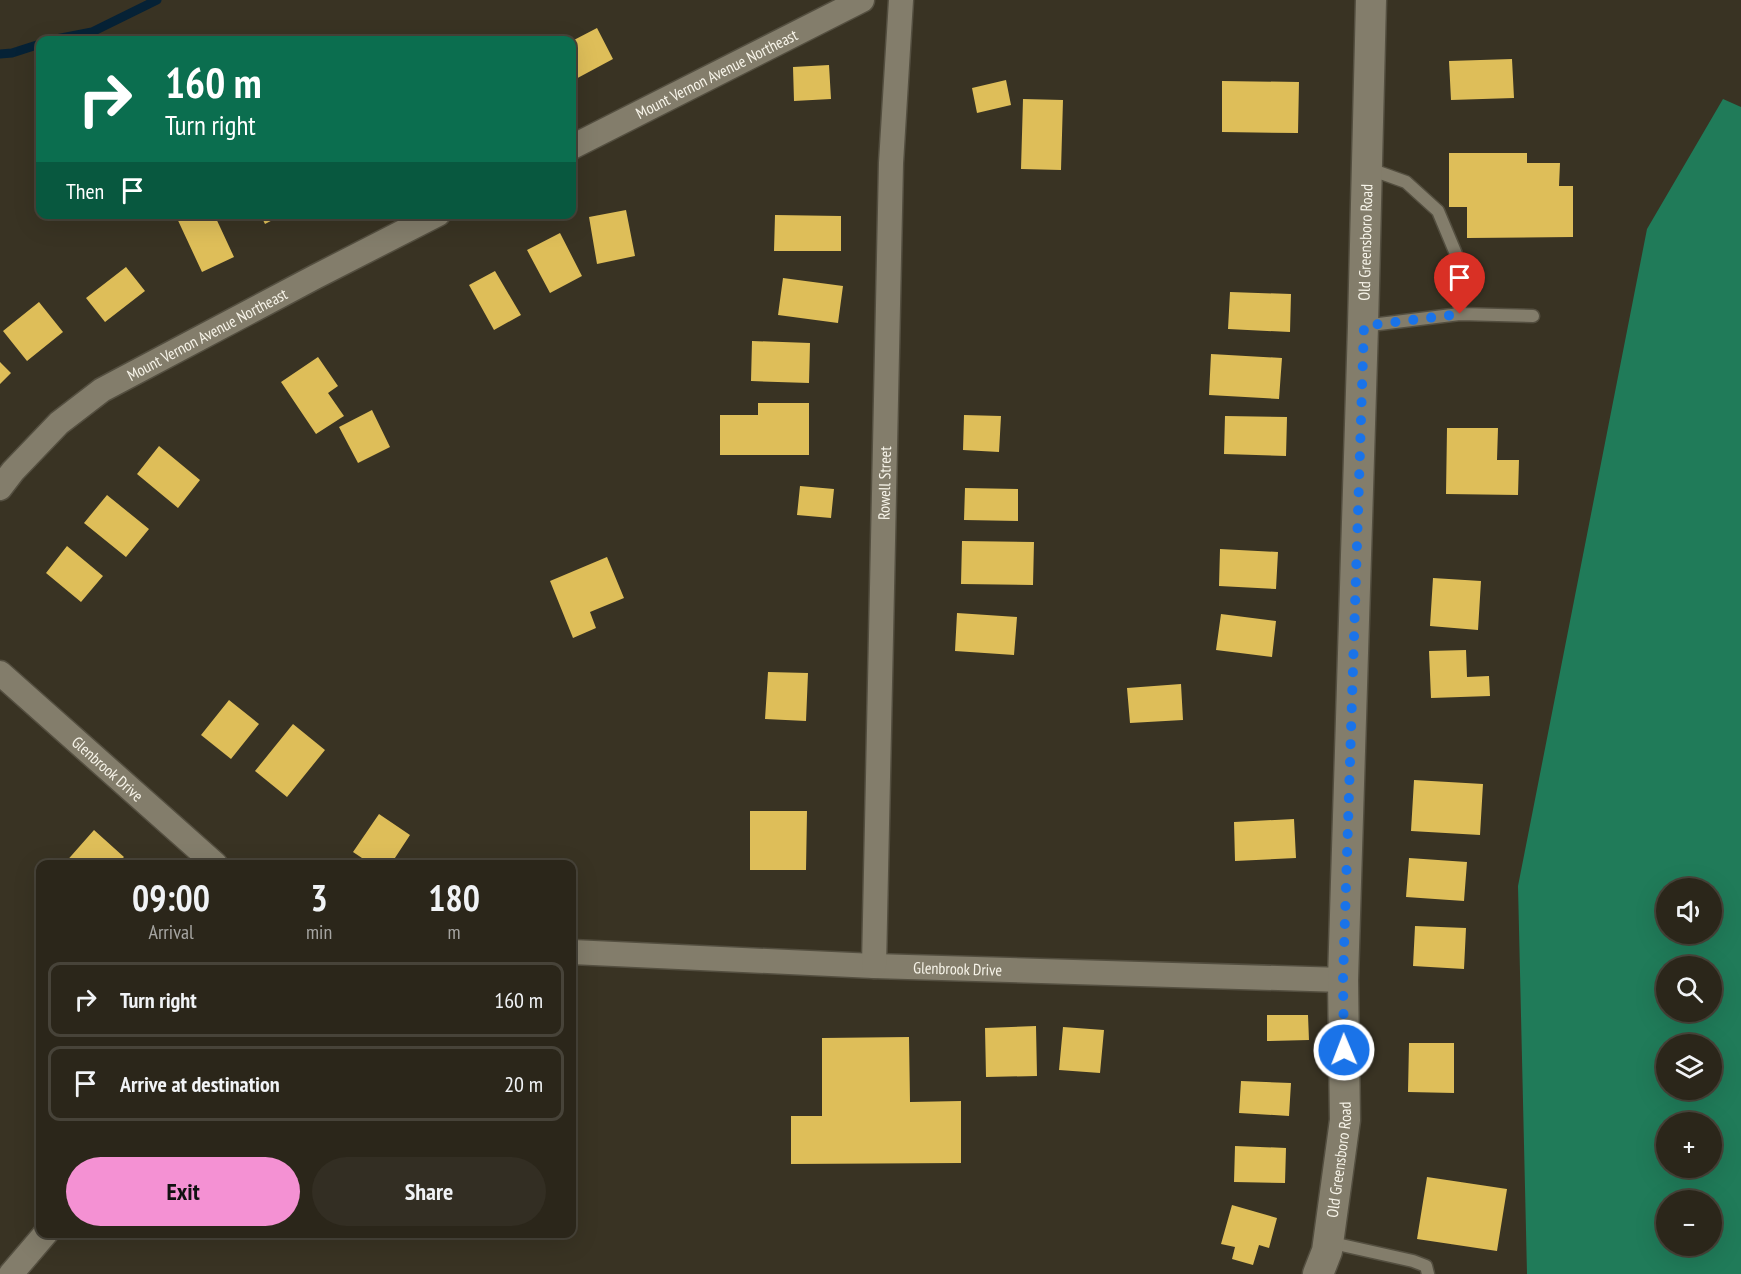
<!DOCTYPE html>
<html lang="en">
<head>
<meta charset="utf-8">
<style>
	body { margin:0; font-family:"PT Sans Narrow",sans-serif; background:#332e23; color:#f1f3f6; height:100vh; display:flex; flex-direction:column; font-size:22px; white-space:nowrap }
	* { box-sizing:border-box; margin:0 }
	p { font-size:20px; color:#a6a5a2 }
	.icon { flex:none; width:33px; height:33px; fill:none; stroke:currentColor; stroke-width:2; stroke-linecap:round; stroke-linejoin:round }
	.map { position:relative; flex:1; overflow:hidden }
	.panel { position:absolute; left:36px; top:860px; width:540px; height:378px; display:flex; flex-direction:column; background:#2b261a; border-radius:12px; box-shadow:0 6px 24px #0002,0 0 0 2px #474339 }
	.panel>* { flex:none }
	.hud { position:absolute; left:36px; top:36px; width:540px; height:183px; border-radius:12px; box-shadow:0 6px 24px #0002,0 0 0 2px #474339; background:#0b6e4f; color:#fff; overflow:hidden }
	.tools { position:absolute; left:1656px; top:878px; display:grid; gap:12px }
	.tools a { display:grid; place-items:center; width:66px; height:66px; border-radius:50%; background:#2b261a; box-shadow:0 6px 24px #0002,0 0 0 2px #474339; font-size:30px }
	.pin { position:absolute; display:grid; place-items:center; width:51px; height:51px; color:#fff; margin:-62px -26px; border-radius:50% 50% 50% 0; rotate:-45deg; box-shadow:0 0 6px #0007 }
	.pin .icon { rotate:45deg }
	.me { position:absolute; width:66px; margin:-33px; rotate:359deg; stroke-linejoin:round; filter:drop-shadow(0 0 4px #0008) }
	.turn { display:flex; align-items:center; gap:21px; height:126px; padding:0 30px; font-size:27px }
	.turn .icon { width:78px; height:78px; stroke-width:2.5 }
	.turn b { display:block; font-size:42px; line-height:51px }
	.then { display:flex; align-items:center; height:57px; padding:0 30px; background:#0003; gap:12px; font-size:22px }
	.eta { display:flex; justify-content:space-evenly; align-items:center; height:102px; text-align:center }
	.eta b { font-size:36px; font-weight:800; line-height:42px }
	.primary-button { display:flex; gap:12px; margin-top:auto; padding:12px 30px }
	.primary-button a { flex:1; height:69px; border-radius:36px; background:#f491d3; color:#111; font-size:24px; font-weight:800; line-height:69px; text-align:center }
	.primary-button a+a { background:#332e23; color:#f1f3f6 }
	ul { padding:0; list-style:none }
	li { display:flex; align-items:center; gap:18px; height:75px; margin:0 12px 9px; padding:0 18px; border:3px solid #474339; border-radius:12px }
	li div { flex:1 }
	li b { display:block; font-size:22px }
	li em { font-style:normal }
	.map>svg:first-child { display:block }
</style>
</head>
<body>
<div class="map">
<svg width="1741" height="1274" viewBox="0 0 1741 1274">
	<rect width="100%" height="100%" fill="#393323"/>
	<path fill="#207b59" fill-rule="evenodd" d="M1723,99L1741,107V1274H1527L1518,886L1647,229ZM1666,888H1712V933H1666ZM1666,966H1712V1011H1666ZM1666,1044H1712V1089H1666ZM1666,1122H1712V1167H1666ZM1666,1200H1712V1245H1666Z"/>
	<g fill="none" stroke-linecap="round" stroke-linejoin="round">
		<path stroke="#062236" stroke-width="9" d="M51,40L92,32L157,0
			M0,54L12,53L40,44"/>
	</g>
	<path fill="#debe59" d="M597,28L613,59L572,81V41Z
		M1512,59L1514,98L1451,100L1449,61Z
		M829,65L831,99L794,101L793,67Z
		M1006,80L1011,105L977,113L972,88Z
		M1222,81L1299,82L1298,133L1222,132Z
		M1023,99L1063,100L1061,170L1021,169Z
		M1449,153H1527V163H1560L1559,186H1573V237L1467,238V207H1449Z
		M626,210L635,256L597,264L589,217Z
		M175,214H214L234,257L202,272Z
		M260,214H284L265,224Z
		M775,215L841,216V251H774Z
		M560,233L582,276L550,293L527,250Z
		M126,267L145,291L105,322L86,298Z
		M495,271L521,315L494,330L469,285Z
		M783,278L843,286L838,323L778,315Z
		M1230,292L1291,294L1290,332L1228,329Z
		M39,302L63,332L27,361L3,331Z
		M752,341L810,343L809,383L751,381Z
		M1211,354L1282,358L1279,399L1209,395Z
		M318,357L338,386L328,393L344,416L316,434L281,382Z
		M0,362L11,373L0,384Z
		M758,403H809V455H720V415H758Z
		M372,410L390,447L358,463L339,427Z
		M964,415L1001,416L999,452L963,450Z
		M1225,416L1287,417L1286,456L1224,454Z
		M1447,428H1498L1497,460H1519L1518,495L1446,494Z
		M159,446L200,480L178,508L137,474Z
		M800,486L834,489L831,518L797,515Z
		M965,488L1018,489V521L964,520Z
		M107,495L149,529L126,557L84,523Z
		M962,541L1034,542L1033,585L961,584Z
		M67,546L103,576L81,602L46,573Z
		M1220,549L1278,552L1276,589L1219,586Z
		M607,557L624,598L590,612L596,628L573,638L550,581Z
		M1433,578L1481,581L1478,630L1430,626Z
		M957,613L1017,617L1014,655L955,651Z
		M1221,614L1276,621L1272,657L1216,650Z
		M1466,650L1467,677L1489,676L1490,696L1431,698L1429,651Z
		M768,672L808,673L806,721L765,719Z
		M1181,684L1183,720L1130,723L1127,688Z
		M229,700L259,724L231,759L201,735Z
		M293,724L325,750L287,797L255,771Z
		M1414,780L1483,784L1480,835L1411,831Z
		M750,811H807L806,870H750Z
		M379,814L410,835L391,864H371L353,852Z
		M1294,819L1296,858L1235,861L1234,822Z
		M94,830L124,857L117,864H64Z
		M1409,858L1467,862L1464,901L1406,897Z
		M1415,926L1466,928L1464,969L1413,966Z
		M1267,1015H1308L1309,1040L1267,1041Z
		M1036,1026L1037,1076L986,1077L985,1028Z
		M1063,1027L1104,1030L1100,1073L1059,1070Z
		M909,1037L910,1102L961,1101V1163L791,1164V1116H822V1038Z
		M1409,1043H1454V1093L1408,1092Z
		M1241,1081L1291,1083L1289,1116L1239,1113Z
		M1235,1146L1286,1148L1285,1183L1234,1182Z
		M1427,1177L1507,1189L1497,1251L1417,1239Z
		M1232,1205L1277,1218L1269,1248L1259,1245L1253,1265L1232,1259L1235,1247L1221,1244Z"/>
	<g fill="none" stroke-linecap="round" stroke-linejoin="round">
		<defs>
			<path id="service" d="M1367,168L1406,182L1438,211L1456,254L1460,314L1533,316
				M1363,326L1460,314
				M1328,1242L1413,1261L1426,1266L1428,1274"/>
			<g id="minor">
				<path id="s1" d="M572,147L862,0"/>
				<path id="s2" d="M0,488L13,471L59,423L102,390L315,277L438,214"/>
				<path id="s3" d="M0,673L215,864"/>
				<path id="s4" d="M572,952L874,966L1343,980"/>
				<path id="s5" d="M874,966L891,163L901,0"/>
				<path d="M11,1274L46,1233"/>
			</g>
			<g id="tertiary">
				<path id="s6" d="M1318,1274L1327,1251L1345,1120L1343,980L1363,326L1371,0"/>
			</g>
		</defs>
		<use href="#service" stroke="#544f40" stroke-width="15"/>
		<use href="#minor" stroke="#544f40" stroke-width="27"/>
		<use href="#tertiary" stroke="#544f40" stroke-width="33"/>
		<use href="#service" stroke="#837d6b" stroke-width="12"/>
		<use href="#minor" stroke="#837d6b" stroke-width="24"/>
		<use href="#tertiary" stroke="#837d6b" stroke-width="30"/>
	</g>
	<g fill="none" stroke-linecap="round" stroke-linejoin="round">
		<path stroke="#1a73e8" stroke-width="10" stroke-dasharray="0 18" d="M1344,1050L1343,980L1364,326L1460,314"/>
	</g>
	<g text-anchor="middle" stroke-width="6" stroke-linejoin="round" paint-order="stroke">
		<g font-size="16" fill="#f7f4e9" stroke="#1d1b14">
			<text dy="6" stroke="none"><textPath href="#s1" startOffset="162">Mount Vernon Avenue Northeast</textPath></text>
			<text dy="6" stroke="none"><textPath href="#s6" startOffset="1035">Old Greensboro Road</textPath></text>
			<text dy="6" stroke="none"><textPath href="#s2" startOffset="261">Mount Vernon Avenue Northeast</textPath></text>
			<text dy="6" stroke="none"><textPath href="#s5" startOffset="483">Rowell Street</textPath></text>
			<text dy="6" stroke="none"><textPath href="#s3" startOffset="144">Glenbrook Drive</textPath></text>
			<text dy="6" stroke="none"><textPath href="#s4" startOffset="386">Glenbrook Drive</textPath></text>
			<text dy="6" stroke="none"><textPath href="#s6" startOffset="117">Old Greensboro Road</textPath></text>
		</g>
	</g>
</svg>
<div class="tools">
<a><svg class="icon" aria-label="sound" viewBox="0 0 24 24"><path d="M4 9h4l5-4v14l-5-4H4zM17 9q2 3 0 6"/></svg></a>
<a><svg class="icon" aria-label="search" viewBox="0 0 24 24"><circle cx="10" cy="10" r="6"/><path d="M15 15l6 6"/></svg></a>
<a><svg class="icon" aria-label="layers" viewBox="0 0 24 24"><path d="M12 4l9 5-9 5-9-5zM3 14l9 5 9-5"/></svg></a>
<a>+</a>
<a>−</a>
</div>
<div class="pin" style="left:1460px;top:314px;background:#d93025"><svg class="icon" aria-label="arrive" viewBox="0 0 24 24"><path d="M6 21V4h12l-3 4 3 4H6"/></svg></div>
<svg class="me" style="left:1344px;top:1050px" viewBox="-20 -20 40 40"><circle r="17" fill="#1a73e8" stroke="#fff" stroke-width="3"/><path d="M0-11L8 9 0 5-8 9z" fill="#fff"/></svg>
<div class="hud">
<div class="turn"><svg class="icon" aria-label="right" viewBox="0 0 24 24"><path d="M7 20v-9h11M14 6l5 5-5 5"/></svg><div><b>160 m</b>Turn right</div></div>
<div class="then">Then<svg class="icon" aria-label="arrive" viewBox="0 0 24 24"><path d="M6 21V4h12l-3 4 3 4H6"/></svg></div>
</div>
<section class="panel">
<div class="eta">
<div><b>09:00</b><p>Arrival</p></div>
<div><b>3</b><p>min</p></div>
<div><b>180</b><p>m</p></div>
</div>
<ul>
<li><svg class="icon" aria-label="right" viewBox="0 0 24 24"><path d="M7 20v-9h11M14 6l5 5-5 5"/></svg><div><b>Turn right</b></div><em>160 m</em></li>
<li><svg class="icon" aria-label="arrive" viewBox="0 0 24 24"><path d="M6 21V4h12l-3 4 3 4H6"/></svg><div><b>Arrive at destination</b></div><em>20 m</em></li>
</ul>
<div class="primary-button"><a>Exit</a><a>Share</a></div>
</section>
</div>
</body>
</html>
